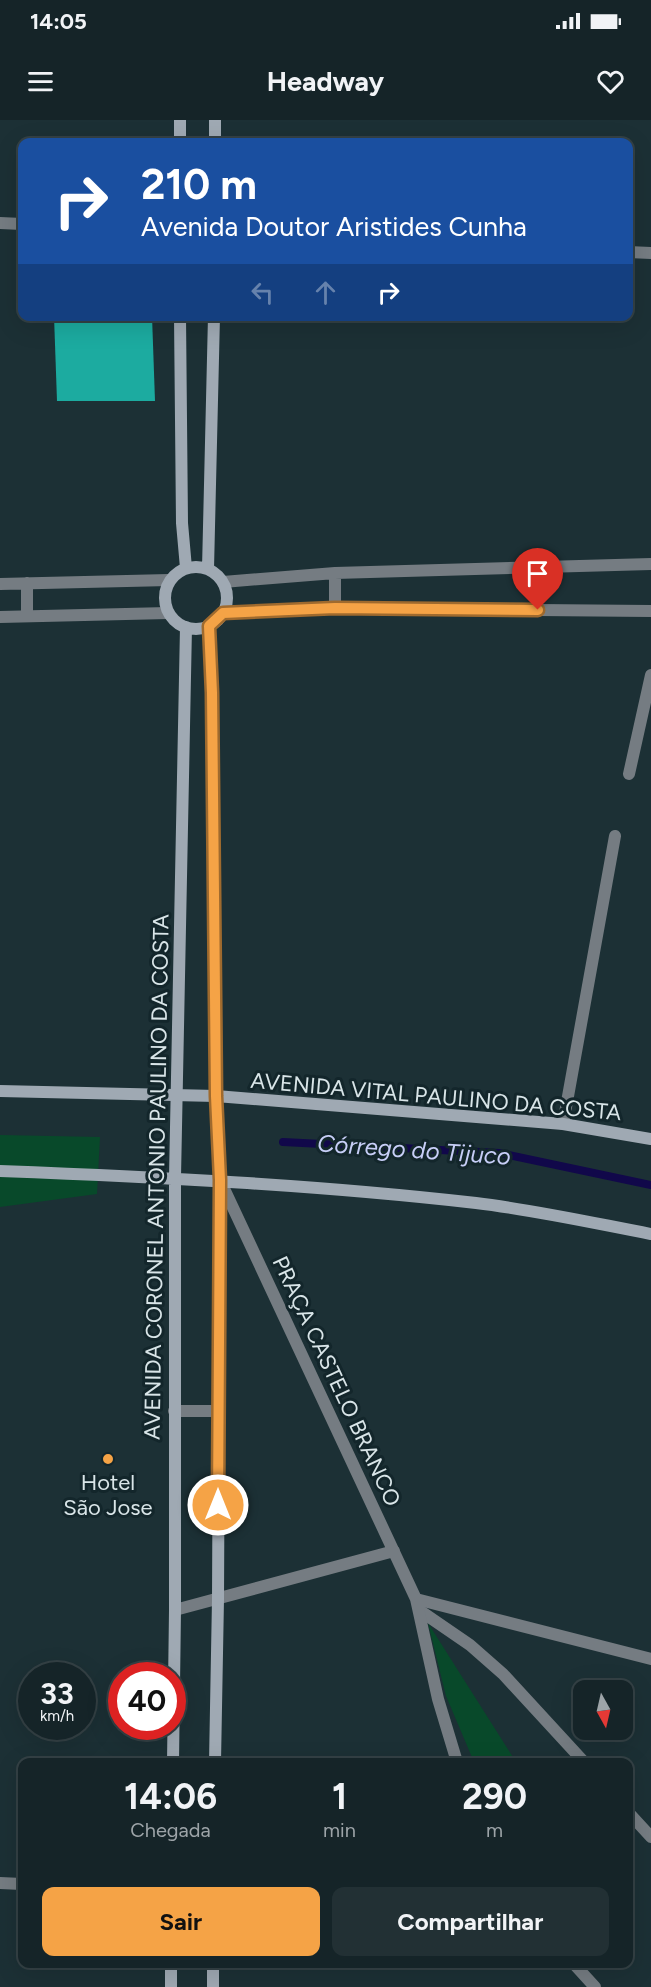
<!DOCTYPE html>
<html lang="pt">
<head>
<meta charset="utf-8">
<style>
	body { margin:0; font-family:Figtree,sans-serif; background:#223034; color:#f1f3f6; height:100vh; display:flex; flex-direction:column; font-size:22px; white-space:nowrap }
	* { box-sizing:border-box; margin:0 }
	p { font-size:20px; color:#9da4a8 }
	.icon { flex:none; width:33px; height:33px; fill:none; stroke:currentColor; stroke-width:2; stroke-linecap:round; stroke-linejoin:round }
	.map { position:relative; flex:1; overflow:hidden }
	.panel { position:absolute; left:18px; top:1638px; width:615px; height:210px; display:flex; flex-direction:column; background:#152428; border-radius:12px; box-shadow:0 6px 24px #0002,0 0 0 2px #344145 }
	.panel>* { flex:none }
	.banner { position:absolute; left:18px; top:18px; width:615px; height:183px; border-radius:12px; box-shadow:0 6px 24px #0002,0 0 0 2px #344145; background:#1a4fa0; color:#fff; overflow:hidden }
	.needle { width:39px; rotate:172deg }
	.fabs { position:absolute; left:573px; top:1560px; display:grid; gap:12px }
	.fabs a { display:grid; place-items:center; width:60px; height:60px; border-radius:12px; background:#152428; box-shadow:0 6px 24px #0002,0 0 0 2px #344145; font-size:30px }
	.speed { position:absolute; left:18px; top:1542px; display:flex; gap:12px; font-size:30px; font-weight:700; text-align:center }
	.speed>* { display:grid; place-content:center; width:78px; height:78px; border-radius:50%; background:#152428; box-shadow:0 6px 24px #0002,0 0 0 2px #344145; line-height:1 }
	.speed small { font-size:15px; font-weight:400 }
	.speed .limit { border:9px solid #d22; background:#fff; color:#111 }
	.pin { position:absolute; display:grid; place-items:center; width:51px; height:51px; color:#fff; margin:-62px -26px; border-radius:50% 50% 50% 0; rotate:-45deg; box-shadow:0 0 6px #0007 }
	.pin .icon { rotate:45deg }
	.me { position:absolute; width:66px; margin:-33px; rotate:0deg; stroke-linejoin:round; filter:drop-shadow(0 0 4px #0008) }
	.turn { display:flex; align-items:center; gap:21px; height:126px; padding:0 24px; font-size:27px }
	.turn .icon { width:78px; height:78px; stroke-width:2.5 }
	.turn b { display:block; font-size:42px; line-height:51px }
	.lanes { display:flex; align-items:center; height:57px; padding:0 24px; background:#0003; justify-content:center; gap:30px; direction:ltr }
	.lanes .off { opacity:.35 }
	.eta { display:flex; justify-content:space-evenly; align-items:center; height:102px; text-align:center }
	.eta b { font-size:36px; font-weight:700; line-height:42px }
	.action { display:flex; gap:12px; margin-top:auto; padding:12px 24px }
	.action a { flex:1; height:69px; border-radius:12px; background:#f5a346; color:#111; font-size:24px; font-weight:700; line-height:69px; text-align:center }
	.action a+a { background:#223034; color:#f1f3f6 }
	.status { display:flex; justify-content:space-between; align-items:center; height:42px; padding:0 30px; background:#152428; direction:ltr }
	.status svg { height:16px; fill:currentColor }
	header { display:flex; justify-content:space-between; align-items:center; height:78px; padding:0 24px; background:#152428; font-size:27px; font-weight:700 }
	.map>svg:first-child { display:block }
</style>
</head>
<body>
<div class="status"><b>14:05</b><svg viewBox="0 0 49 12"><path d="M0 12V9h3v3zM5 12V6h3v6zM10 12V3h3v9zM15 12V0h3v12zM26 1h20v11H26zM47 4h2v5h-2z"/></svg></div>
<header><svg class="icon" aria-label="menu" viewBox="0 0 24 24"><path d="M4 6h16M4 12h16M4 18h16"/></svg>Headway<svg class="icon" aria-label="heart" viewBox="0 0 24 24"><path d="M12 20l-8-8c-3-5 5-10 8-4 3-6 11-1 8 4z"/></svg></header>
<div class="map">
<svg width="651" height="1867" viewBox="0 0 651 1867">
	<rect width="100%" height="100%" fill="#1c3035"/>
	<path fill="#08492a" d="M0,1015L100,1017L97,1074L0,1087Z
		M428,1503L516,1642H474L446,1576Z"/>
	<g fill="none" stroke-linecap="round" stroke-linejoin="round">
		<path stroke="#11084a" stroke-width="8" d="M283,1022L499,1033L651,1065"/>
	</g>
	<path fill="#1caba0" d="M54,196H152L155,281H57Z"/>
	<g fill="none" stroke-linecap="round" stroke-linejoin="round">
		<path stroke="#757c82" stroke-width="12" d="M629,654L651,555
			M419,1490L470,1525L503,1554L584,1642
			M628,1692L651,1717"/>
		<path stroke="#757c82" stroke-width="12" d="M0,103L22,104
			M628,132L651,133
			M335,453V488
			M223,462L335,453L651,444
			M0,464L169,460
			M223,493L335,488L651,491
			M27,496V463
			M0,497L168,493
			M563,1004L615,716
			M220,1060L416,1479L438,1579L457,1642
			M174,1291H218
			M416,1479L651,1539
			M175,1490L394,1431
			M0,1763L22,1764
			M574,1844L595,1867"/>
		<path stroke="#9fa9b3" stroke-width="12" d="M215,0V22
			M180,22V0
			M180,196L182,403L186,448
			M165 478a31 31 0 1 1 62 0a31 31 0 1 1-62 0Z
			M208,449L214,196
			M209,506L212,573L216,976L220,1060L218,1479L215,1642
			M0,971L216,976L563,1004L651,1019
			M0,1051C159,1057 318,1065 476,1083C535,1090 593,1103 651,1114
			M173,1642L175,1490V1057L186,507
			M213,1844V1867
			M171,1867V1844"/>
	</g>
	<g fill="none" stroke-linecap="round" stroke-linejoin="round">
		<defs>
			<path id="route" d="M218,1385L220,1060L216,976L212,573L209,506L223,493L335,488L538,490"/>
		</defs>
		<use href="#route" stroke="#9f6a2e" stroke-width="15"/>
		<use href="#route" stroke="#f5a346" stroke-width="10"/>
	</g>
	<circle fill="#f5a346" stroke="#13262b" stroke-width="2" cx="108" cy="1339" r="6"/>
	<g text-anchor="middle" stroke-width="6" stroke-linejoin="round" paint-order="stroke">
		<g font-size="22" fill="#d9e5e8" stroke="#13262b">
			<text transform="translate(436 976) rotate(5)" y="8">AVENIDA VITAL PAULINO DA COSTA</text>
			<text transform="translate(156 1057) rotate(-89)" y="8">AVENIDA CORONEL ANTONIO PAULINO DA COSTA</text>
			<text transform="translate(337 1261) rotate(65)" y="8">PRAÇA CASTELO BRANCO</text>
		</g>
		<g font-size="22" fill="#d9e5e8" stroke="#13262b">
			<text x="108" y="1370">Hotel<tspan x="108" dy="25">São Jose</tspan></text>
		</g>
		<g font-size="24" font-style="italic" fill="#c7cef7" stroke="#13262b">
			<text transform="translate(414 1030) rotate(4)" y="8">Córrego do Tijuco</text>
		</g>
	</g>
</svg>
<div class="fabs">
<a><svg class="needle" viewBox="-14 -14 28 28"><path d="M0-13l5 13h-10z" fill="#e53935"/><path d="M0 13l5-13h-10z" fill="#9da4a8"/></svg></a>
</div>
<div class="speed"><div>33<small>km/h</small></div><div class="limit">40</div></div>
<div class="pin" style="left:538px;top:490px;background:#d93025"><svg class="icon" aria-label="arrive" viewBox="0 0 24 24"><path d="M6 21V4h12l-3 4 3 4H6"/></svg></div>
<svg class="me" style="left:218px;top:1385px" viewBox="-20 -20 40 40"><circle r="17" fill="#f5a346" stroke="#fff" stroke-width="3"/><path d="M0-11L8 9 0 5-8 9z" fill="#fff"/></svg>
<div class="banner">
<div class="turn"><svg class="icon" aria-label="right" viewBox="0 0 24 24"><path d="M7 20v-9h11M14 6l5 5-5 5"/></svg><div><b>210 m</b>Avenida Doutor Aristides Cunha</div></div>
<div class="lanes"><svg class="icon off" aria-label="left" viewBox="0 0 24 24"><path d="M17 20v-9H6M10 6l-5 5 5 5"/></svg><svg class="icon off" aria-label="ahead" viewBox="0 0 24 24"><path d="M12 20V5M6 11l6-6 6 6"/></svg><svg class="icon" aria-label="right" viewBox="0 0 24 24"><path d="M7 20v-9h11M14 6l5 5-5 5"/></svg></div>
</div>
<section class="panel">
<div class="eta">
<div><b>14:06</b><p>Chegada</p></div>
<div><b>1</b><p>min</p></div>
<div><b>290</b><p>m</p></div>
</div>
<div class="action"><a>Sair</a><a>Compartilhar</a></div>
</section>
</div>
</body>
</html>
